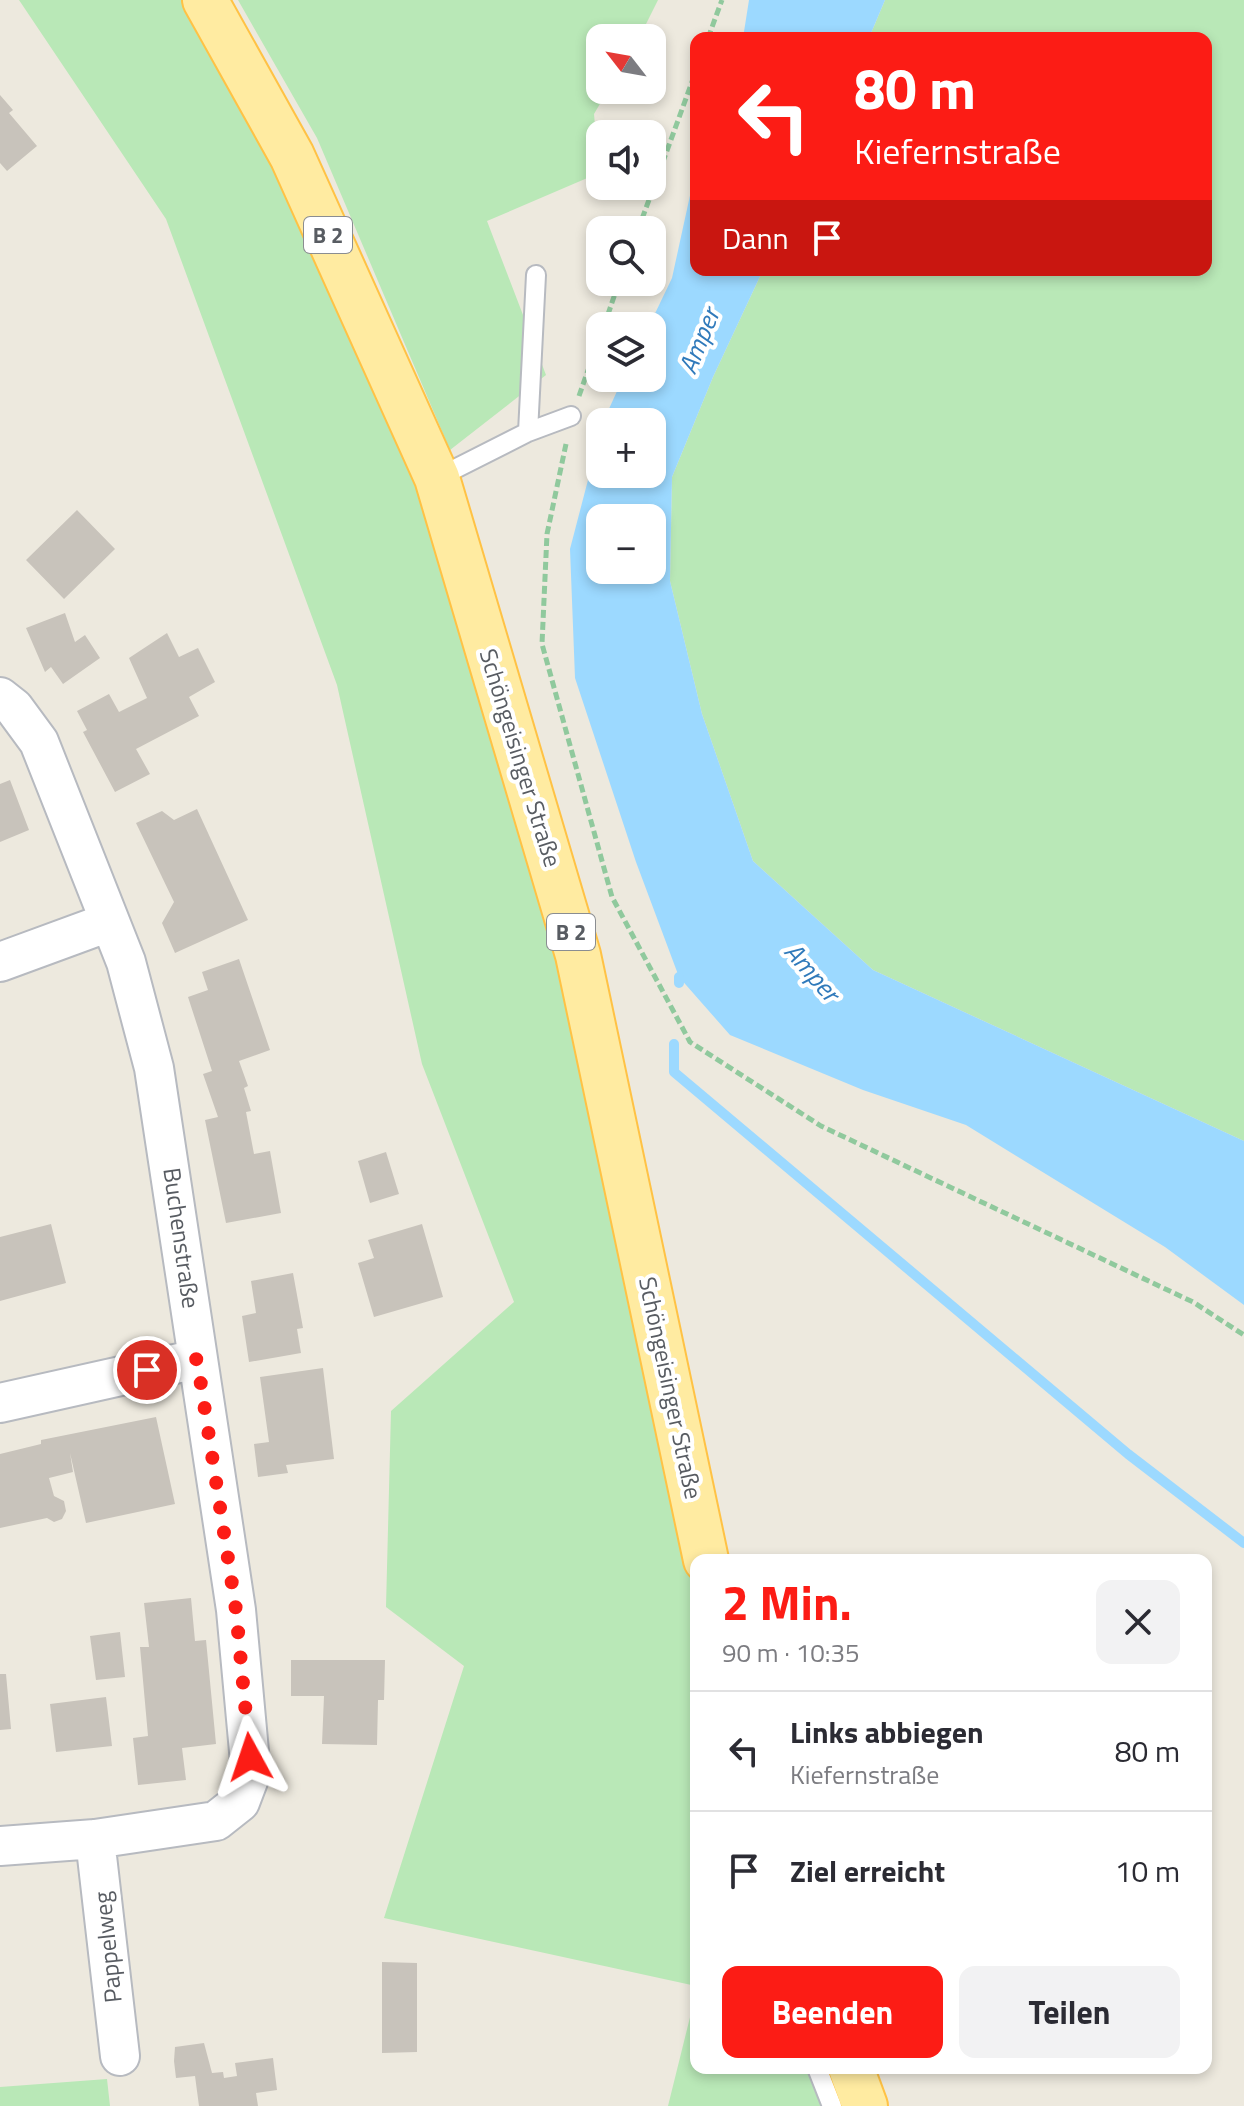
<!DOCTYPE html>
<html lang="de">
<head>
<meta charset="utf-8">
<style>
	body { margin:0; font-family:"Titillium Web",sans-serif; background:#f2f2f3; color:#2b2b33; height:100vh; display:flex; flex-direction:column; font-size:30px; white-space:nowrap }
	* { box-sizing:border-box; margin:0 }
	p { font-size:26px; color:#7c7c81 }
	.icon { flex:none; width:44px; height:44px; fill:none; stroke:currentColor; stroke-width:2; stroke-linecap:round; stroke-linejoin:round }
	.map { position:relative; flex:1; overflow:hidden }
	.panel { position:absolute; left:690px; top:1554px; width:522px; height:520px; display:flex; flex-direction:column; background:#fff; border-radius:16px; box-shadow:0 4px 12px #0003 }
	.panel>* { flex:none }
	.guide { position:absolute; left:690px; top:32px; width:522px; height:244px; border-radius:16px; box-shadow:0 4px 12px #0003; background:#fc1c15; color:#fff; overflow:hidden }
	.needle { width:52px; rotate:301deg }
	.controls { position:absolute; left:586px; top:24px; display:grid; gap:16px }
	.controls a { display:grid; place-items:center; width:80px; height:80px; border-radius:16px; background:#fff; box-shadow:0 4px 12px #0003; font-size:40px }
	.pin { position:absolute; display:grid; place-items:center; width:68px; height:68px; color:#fff; margin:-34px; border:4px solid #fff; border-radius:50%; box-shadow:0 2px 8px #0007 }
	.me { position:absolute; width:88px; margin:-44px; rotate:355deg; stroke-linejoin:round; filter:drop-shadow(0 0 6px #0008) }
	.turn { display:flex; align-items:center; gap:28px; height:168px; padding:0 32px; font-size:36px }
	.turn .icon { width:104px; height:104px; stroke-width:2.5 }
	.turn b { display:block; font-size:56px; line-height:68px }
	.then { display:flex; align-items:center; height:76px; padding:0 32px; background:#0003; gap:16px; font-size:30px }
	.round { display:grid; place-items:center; flex:none; width:84px; height:84px; border-radius:16px; background:#f2f2f3 }
	.head { display:flex; align-items:center; justify-content:space-between; height:136px; padding:0 32px }
	h1 { font-size:48px; font-weight:700; line-height:60px; color:#fc1c15 }
	.button { display:flex; gap:16px; margin-top:auto; padding:16px 32px }
	.button a { flex:1; height:92px; border-radius:16px; background:#fc1c15; color:#fff; font-size:32px; font-weight:700; line-height:92px; text-align:center }
	.button a+a { background:#f2f2f3; color:#2b2b33 }
	ul { padding:0; list-style:none }
	li { display:flex; align-items:center; gap:24px; height:120px; padding:0 32px; border-top:2px solid #e1e1e2 }
	li div { flex:1 }
	li b { display:block; font-size:30px }
	li em { font-style:normal }
	.map>svg:first-child { display:block }
</style>
</head>
<body>
<div class="map">
<svg width="1244" height="2106" viewBox="0 0 1244 2106">
	<rect width="100%" height="100%" fill="#ede9de"/>
	<path fill="#b9e8b7" d="M19,0H183L276,165L422,483L564,956L696,1586V1986L384,1918L464,1666L386,1607L391,1411L514,1302L422,1064L337,685L166,219Z
		M238,0H658L639,38H600V90H608L594,114L599,173L487,221L546,375L450,450L317,138Z
		M885,0H1244V1141L873,970L753,861L702,714L670,581L672,477L713,377L763,270H1206V38H869Z
		M696,1993V2068H832L847,2106H668Z
		M107,2079L110,2106H0V2087Z"/>
	<path fill="#9cd9ff" fill-rule="evenodd" d="M749,0H885L869,38H743Z
		M696,168V270H763L713,377L672,477L670,581L702,714L753,861L873,970L1244,1141V1305L1165,1247L966,1125L863,1090L730,1035L679,977L636,862L575,678L570,549L600,434V474H652V422H603L623,378H652V326H649L672,278ZM600,518H652V570H600Z"/>
	<g fill="none" stroke-linecap="round" stroke-linejoin="round">
		<path stroke="#9cd9ff" stroke-width="10" d="M679,983V977
			M674,1044V1072L1128,1454L1244,1543"/>
	</g>
	<path fill="#c8c3bb" d="M0,95L13,110L9,113L37,146L7,171L0,163Z
		M77,510L115,549L64,599L26,560Z
		M65,613L75,642L85,635L100,658L63,684L51,667L45,672L26,628Z
		M167,633L179,657L198,648L215,682L189,697L199,716L136,749L150,774L115,792L83,732L87,730L77,711L109,694L119,712L147,698L129,658Z
		M10,780L29,830L0,842V784Z
		M197,809L248,920L175,953L162,923L174,902L136,823L162,811L174,820Z
		M239,959L270,1050L239,1061L248,1086L244,1088L251,1111L246,1112L254,1154L270,1151L281,1213L226,1223L205,1120L218,1117L203,1074L212,1071L188,997L208,990L202,972Z
		M386,1152L399,1194L370,1203L358,1161Z
		M51,1224L66,1283L0,1301V1237Z
		M422,1224L443,1297L374,1317L358,1263L374,1258L368,1240Z
		M293,1273L303,1328L297,1329L301,1353L249,1362L242,1316L256,1313L251,1281Z
		M323,1368L334,1459L286,1465L288,1473L258,1477L254,1444L269,1442L260,1377Z
		M156,1417L175,1504L86,1523L70,1453L73,1472L49,1478L54,1496L64,1501L66,1511L62,1519L54,1522L47,1518L0,1528V1454L41,1444V1440Z
		M191,1598L195,1641L206,1640L216,1744L182,1748L186,1780L138,1785L133,1738L148,1736L140,1647H149L144,1603Z
		M120,1632L125,1677L96,1680L90,1636Z
		M291,1660H385L384,1700H378L377,1745L322,1744L324,1696H291Z
		M0,1674H6L11,1729L0,1730Z
		M106,1697L112,1746L56,1752L50,1704Z
		M382,1962L417,1963V2052L382,2053Z
		M204,2043L212,2073L223,2072L224,2078L237,2076L235,2063L273,2058L277,2090L256,2093L258,2106H199L195,2076L176,2078L174,2061L175,2047Z"/>
	<g fill="none" stroke-linecap="round" stroke-linejoin="round">
		<defs>
			<path id="service" d="M528,432L536,275
				M437,478L528,432L571,416
				M817,2068L832,2106"/>
			<path id="minor" d="M0,697L14,708L39,742L126,962L154,1068L236,1610L251,1773L240,1802L216,1821L95,1839L0,1846
				M0,962L109,922
				M0,1403L197,1359
				M95,1839L120,2056"/>
			<path id="primary" d="M205,0L292,156L437,478L578,955L706,1560
				M851,2068L865,2106"/>
		</defs>
		<use href="#service" stroke="#b7bac0" stroke-width="22"/>
		<use href="#minor" stroke="#b7bac0" stroke-width="42"/>
		<use href="#primary" stroke="#ffc245" stroke-width="48"/>
		<path stroke="#90c99d" stroke-width="5" stroke-dasharray="8 4" stroke-linecap="butt" d="M708,38L722,0
			M638,230L696,71
			M604,326L619,282
			M579,396L600,336
			M566,444L547,534L542,644L612,897L690,1042L821,1126L1193,1302L1244,1335"/>
		<use href="#service" stroke="#fff" stroke-width="18"/>
		<use href="#minor" stroke="#fff" stroke-width="38"/>
		<use href="#primary" stroke="#ffeba1" stroke-width="44"/>
	</g>
	<g fill="none" stroke-linecap="round" stroke-linejoin="round">
		<path stroke="#fc1c15" stroke-width="14" stroke-dasharray="0 25.2" d="M147,1370L197,1359L236,1610L250,1757"/>
	</g>
	<g text-anchor="middle" stroke-width="8" stroke-linejoin="round" paint-order="stroke">
		<g fill="#fff" stroke="#8a8d91" stroke-width="2">
			<rect x="304" y="217" width="48" height="36" rx="6"/>
			<rect x="547" y="914" width="48" height="36" rx="6"/>
		</g>
		<g font-size="22" font-weight="bold" fill="#585c62">
			<text x="328" y="243">B 2</text>
			<text x="571" y="940">B 2</text>
		</g>
		<g font-size="24" fill="#585c62" stroke="#fff">
			<text transform="translate(520 758) rotate(73)" y="8">Schöngeisinger Straße</text>
			<text transform="translate(181 1238) rotate(82)" y="8">Buchenstraße</text>
			<text transform="translate(670 1388) rotate(78)" y="8">Schöngeisinger Straße</text>
			<text transform="translate(108 1947) rotate(-96)" y="8">Pappelweg</text>
		</g>
		<g font-size="26" font-style="italic" fill="#307abb" stroke="#fff">
			<text transform="translate(699 341) rotate(-68)" y="9">Amper</text>
			<text transform="translate(812 972) rotate(49)" y="9">Amper</text>
		</g>
	</g>
</svg>
<div class="controls">
<a><svg class="needle" viewBox="-14 -14 28 28"><path d="M0-13l5 13h-10z" fill="#e53935"/><path d="M0 13l5-13h-10z" fill="#7c7c81"/></svg></a>
<a><svg class="icon" aria-label="sound" viewBox="0 0 24 24"><path d="M4 9h4l5-4v14l-5-4H4zM17 9q2 3 0 6"/></svg></a>
<a><svg class="icon" aria-label="search" viewBox="0 0 24 24"><circle cx="10" cy="10" r="6"/><path d="M15 15l6 6"/></svg></a>
<a><svg class="icon" aria-label="layers" viewBox="0 0 24 24"><path d="M12 4l9 5-9 5-9-5zM3 14l9 5 9-5"/></svg></a>
<a>+</a>
<a>−</a>
</div>
<div class="pin" style="left:147px;top:1370px;background:#d93025"><svg class="icon" aria-label="arrive" viewBox="0 0 24 24"><path d="M6 21V4h12l-3 4 3 4H6"/></svg></div>
<svg class="me" style="left:250px;top:1757px" viewBox="-20 -20 40 40"><path d="M0-17L14 15 0 8-14 15z" fill="#fc1c15" stroke="#fff" stroke-width="4"/></svg>
<div class="guide">
<div class="turn"><svg class="icon" aria-label="left" viewBox="0 0 24 24"><path d="M17 20v-9H6M10 6l-5 5 5 5"/></svg><div><b>80 m</b>Kiefernstraße</div></div>
<div class="then">Dann<svg class="icon" aria-label="arrive" viewBox="0 0 24 24"><path d="M6 21V4h12l-3 4 3 4H6"/></svg></div>
</div>
<section class="panel">
<div class="head"><div><h1>2 Min.</h1><p>90 m · 10:35</p></div><a class="round"><svg class="icon" aria-label="close" viewBox="0 0 24 24"><path d="M6 6l12 12M18 6L6 18"/></svg></a></div>
<ul>
<li><svg class="icon" aria-label="left" viewBox="0 0 24 24"><path d="M17 20v-9H6M10 6l-5 5 5 5"/></svg><div><b>Links abbiegen</b><p>Kiefernstraße</p></div><em>80 m</em></li>
<li><svg class="icon" aria-label="arrive" viewBox="0 0 24 24"><path d="M6 21V4h12l-3 4 3 4H6"/></svg><div><b>Ziel erreicht</b></div><em>10 m</em></li>
</ul>
<div class="button"><a>Beenden</a><a>Teilen</a></div>
</section>
</div>
</body>
</html>
